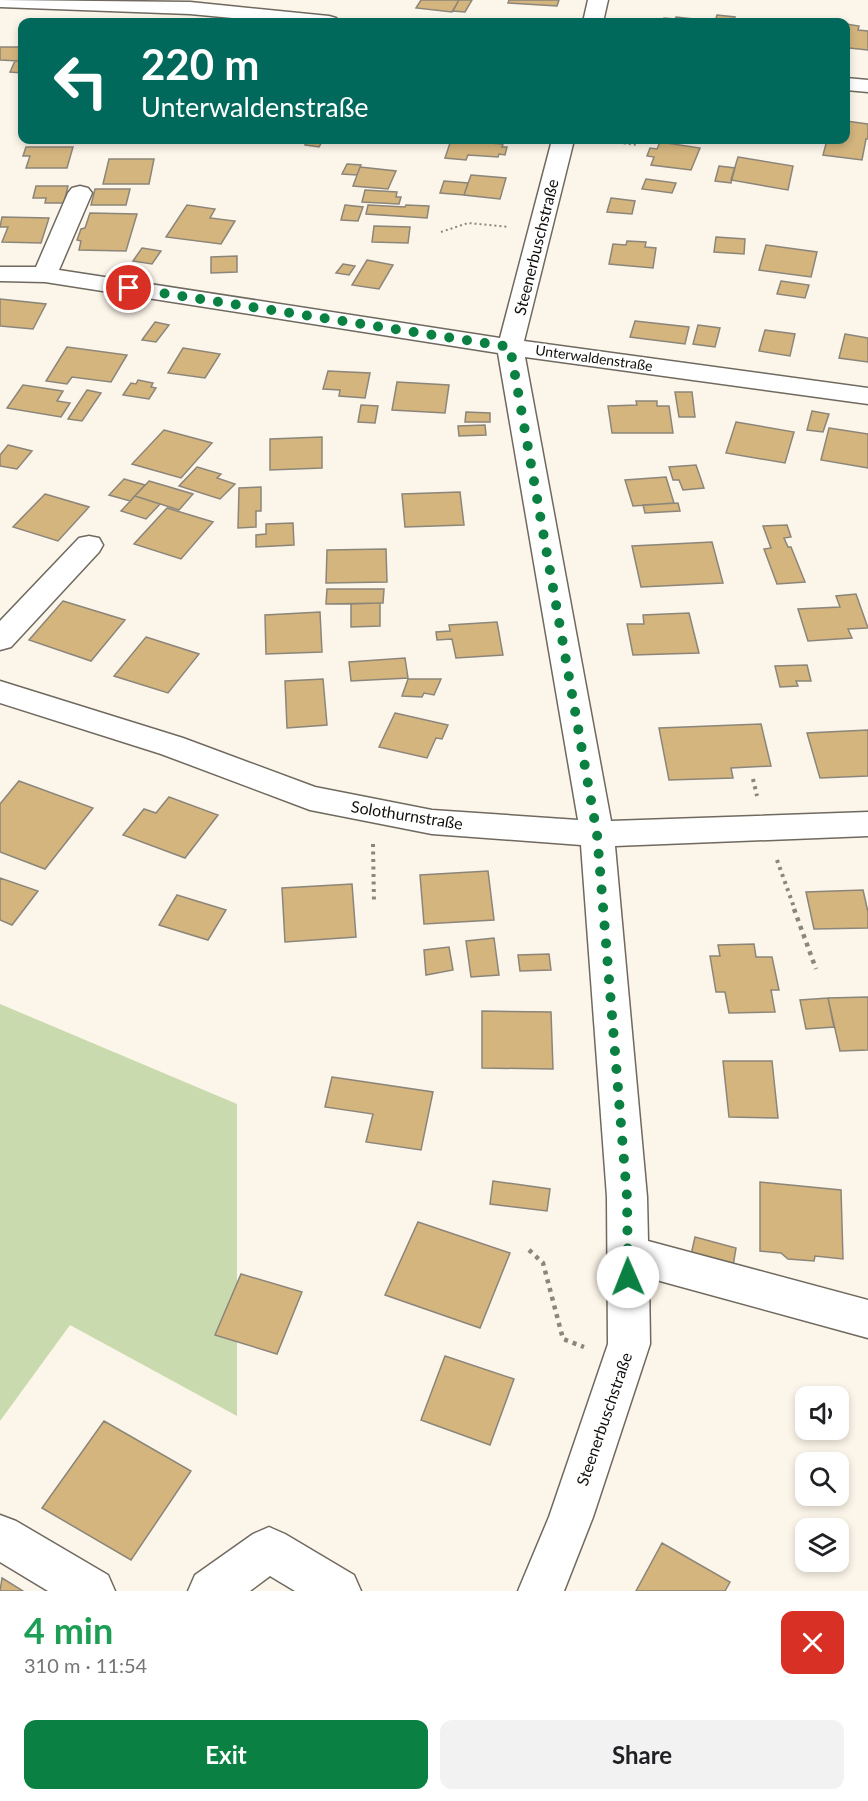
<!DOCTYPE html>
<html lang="en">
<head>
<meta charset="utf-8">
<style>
	body { margin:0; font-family:Lato,sans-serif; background:#f2f2f2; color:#202124; height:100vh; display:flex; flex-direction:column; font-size:22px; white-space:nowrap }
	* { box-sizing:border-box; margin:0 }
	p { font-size:20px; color:#757577 }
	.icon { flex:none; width:33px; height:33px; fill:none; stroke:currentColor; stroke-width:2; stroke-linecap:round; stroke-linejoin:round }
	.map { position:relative; height:1591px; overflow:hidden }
	.panel { display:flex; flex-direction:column; background:#fff; flex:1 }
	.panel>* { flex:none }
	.hud { position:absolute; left:18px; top:18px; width:832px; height:126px; border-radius:12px; box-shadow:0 3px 9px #0003; background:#00695c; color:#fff; overflow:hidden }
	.fabs { position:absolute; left:795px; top:1386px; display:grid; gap:12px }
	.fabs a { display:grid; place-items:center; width:54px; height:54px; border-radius:12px; background:#fff; box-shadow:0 3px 9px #0003; font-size:30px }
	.pin { position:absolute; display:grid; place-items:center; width:51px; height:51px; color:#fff; margin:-26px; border:3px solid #fff; border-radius:50%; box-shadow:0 2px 6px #0007 }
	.me { position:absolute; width:66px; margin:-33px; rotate:359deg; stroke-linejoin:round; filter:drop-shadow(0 0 4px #0008) }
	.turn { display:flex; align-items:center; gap:21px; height:126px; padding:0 24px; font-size:27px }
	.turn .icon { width:78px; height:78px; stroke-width:2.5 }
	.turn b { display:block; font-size:42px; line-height:51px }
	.round { display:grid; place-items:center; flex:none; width:63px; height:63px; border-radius:12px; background:#f2f2f2 }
	.head { display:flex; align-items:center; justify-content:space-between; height:102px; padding:0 24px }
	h1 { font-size:36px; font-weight:700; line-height:45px; color:#1e9e55 }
	.button { display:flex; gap:12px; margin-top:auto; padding:12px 24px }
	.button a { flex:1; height:69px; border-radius:12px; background:#0b8043; color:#fff; font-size:24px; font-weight:700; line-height:69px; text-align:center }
	.button a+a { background:#f2f2f2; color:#202124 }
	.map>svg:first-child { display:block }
</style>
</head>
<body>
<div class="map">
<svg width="868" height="1591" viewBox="0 0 868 1591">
	<rect width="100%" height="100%" fill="#fcf5e9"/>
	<path fill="#c9dbae" d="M0,1004L237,1104V1416L70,1325L0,1421Z"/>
	<path fill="#d4b57e" stroke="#8c857a" stroke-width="1.5" d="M421,0H459L452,12L416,8Z
		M459,0H472L465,12L453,11Z
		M509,0H559L557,6L508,3Z
		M717,15L735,17L733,22H715Z
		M676,17L711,21L662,22L664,18L675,19Z
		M846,24L859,26L858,30L868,31V50L849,48L846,51Z
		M0,47H22L19,61L0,60Z
		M22,55V73L10,72L15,61H19Z
		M846,121L868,124V139H866L862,160L823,155L827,140H846Z
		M308,140H323L319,147L305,145Z
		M451,140L503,144L502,147H507L505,155L499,154L498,157L468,155L466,160L445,158Z
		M660,142L700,148L691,170L651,165L654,157L647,156L650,148L657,149Z
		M26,147H73L67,168H26L30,156H23Z
		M738,157L793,166L788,190L731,180Z
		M109,159H154L149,184H103Z
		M347,164L361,165L357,175L342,174Z
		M719,166L735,168L731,183L715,181Z
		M360,167L396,171L388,189L353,186Z
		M471,175L506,178L500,199L464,195Z
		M646,179L676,183L672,193L642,189Z
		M444,181L468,183L464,195L440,193Z
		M36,186H68L64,203H45L46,198H33Z
		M95,189H130L126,205H91Z
		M365,190L397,192L396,197H401L399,204L362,202Z
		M611,198L635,201L632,214L607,212Z
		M187,205L215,209L210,218L235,221L221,244L166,237Z
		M345,205L363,207L358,221L341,220Z
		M368,205L405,207L406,205L429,206L427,218L366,214Z
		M90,213L137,214L126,251L79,250L81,241L77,240L81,229L85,228Z
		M2,217L49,218L41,243L2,242L8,227H0Z
		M374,226L410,227L408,243L372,242Z
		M716,237L745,239L744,254L714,252Z
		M627,241L646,242L645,247L656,248L653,268L609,264L613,244L626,245Z
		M766,245L817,252L811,277L759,270Z
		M142,248L161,251L152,264L133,261Z
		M237,256V272L211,273V257Z
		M367,260L393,265L379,289L352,285Z
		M343,264L355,266L349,275L336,273Z
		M781,281L809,285L805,298L777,294Z
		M0,299L46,304L33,329L0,326Z
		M635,321L689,327L685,344L630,337Z
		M155,322L169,325L156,342L142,340Z
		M698,325L720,328L715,347L693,344Z
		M765,330L795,334L790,356L759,351Z
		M845,334L868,338V362L839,358Z
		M67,347L127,355L111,382L72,377L67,384L46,381Z
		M183,348L220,354L205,378L168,373Z
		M328,371L370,373L365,398L339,396L340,390L323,389Z
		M138,380L153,383L151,387L156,388L149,399L123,395L131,383L136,384Z
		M397,382L449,385L445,413L392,410Z
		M23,385L63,391L57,401L70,403L61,417L7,408Z
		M87,390L101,393L82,421L68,419Z
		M675,392H692L695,417H679Z
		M636,401H657V406H669L673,433H612L608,406L637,405Z
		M361,405L378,406L375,423L358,422Z
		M812,411L829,414L823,432L807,430Z
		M466,412L490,413V422H465Z
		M736,422L794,432L785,463L726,453Z
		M485,425L486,435L459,436L458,426Z
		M829,428L868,434V468L821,460Z
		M164,430L212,443L181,478L132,464Z
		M322,437V468L270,470V439Z
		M8,445L32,451L17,469L0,466V455Z
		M696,465L704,488L683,490L679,480H673L669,467Z
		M197,467L221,474L217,478L235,484L220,499L179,486Z
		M666,477L674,503L633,506L625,480Z
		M124,479L145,485L130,501L109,495Z
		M149,481L193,494L179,510L135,496Z
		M261,487V511H256V527L238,528L239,488Z
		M460,492L464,525L405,527L402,494Z
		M45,494L89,507L58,541L13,527Z
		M135,496L160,504L146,519L121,511Z
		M678,503L680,511L645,513L643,505Z
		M167,508L213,522L181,559L134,544Z
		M293,523L294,545L256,547V535L266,534V524Z
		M787,525L791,537L784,538L788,547H791L805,582L777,584L764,549L771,548L763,526Z
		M712,542L723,583L641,587L632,546Z
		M386,549L387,582L326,583L327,550Z
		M327,589H384L383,603L326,604Z
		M856,594L868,628L848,629L852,638L808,641L798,609L840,607L836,596Z
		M63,601L125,620L91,661L29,640Z
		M380,603V626L351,627V604Z
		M320,612L322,652L266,654L265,615Z
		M689,613L699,653L633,655L627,624H644L643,615Z
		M497,622L503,655L456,658L452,639L437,640L436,632L450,631L449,625Z
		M146,637L199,654L168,693L114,676Z
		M405,658L408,678L351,681L349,662Z
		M807,665L811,681H796L798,686L780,687L775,666Z
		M323,679L327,725L287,728L285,681Z
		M408,679H441L434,695L424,693L422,697L402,696Z
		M395,713L448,725L442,739L436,738L427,758L379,747Z
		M761,724L771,766L731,768L733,778L669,780L659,728Z
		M868,730V776L820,778L807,733Z
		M19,781L93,808L45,869L0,852V804Z
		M169,797L218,815L185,858L123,835L144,809L156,813Z
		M488,871L494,920L424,924L420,875Z
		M0,878L38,891L12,925L0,920Z
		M352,884L356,937L285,942L282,888Z
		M863,890L868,912V928L814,929L806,892Z
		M177,895L226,910L208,940L159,925Z
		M494,938L499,975L471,977L466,941Z
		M754,944L756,957H772L779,990H771L775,1012L729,1013L725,992H716L710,956H720L718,945Z
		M449,947L453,970L426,975L424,950Z
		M549,954L551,970L520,971L518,955Z
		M868,997V1050L840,1051L828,998Z
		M828,998L834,1027L806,1029L800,1000Z
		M482,1011L551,1012L553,1069L482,1068Z
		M723,1061H772L778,1118L729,1117Z
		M332,1077L433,1092L421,1150L366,1142L373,1114L325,1107Z
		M493,1181L550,1189L547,1211L490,1204Z
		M760,1182L841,1190L843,1259L815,1256L814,1261L788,1259L781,1253L760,1251Z
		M418,1222L510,1253L480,1328L385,1295Z
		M695,1237L736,1248L733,1266L691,1255Z
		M241,1274L302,1292L277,1354L215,1335Z
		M445,1356L514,1379L490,1445L421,1420Z
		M104,1421L191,1471L131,1560L42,1508Z
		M662,1543L730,1582L725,1591H636Z
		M2,1578L23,1591H0Z"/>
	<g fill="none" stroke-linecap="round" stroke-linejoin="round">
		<defs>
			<path id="minor" d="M0,0L190,2L329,16L336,18L339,22H273L190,14L0,7Z
				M588,0H608L603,22H583Z
				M846,78L868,80V92L846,90Z
				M552,140H574L524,341L868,388V404L525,357L611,821L868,812V836L615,846L647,1197L648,1241L868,1300V1338L649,1278L650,1344L593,1517L564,1591H518L549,1517L608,1344L607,1197L581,845L432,834L310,810L161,754L0,703V681L183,738L315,787L432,810L578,820L498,353L45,282L0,281V267H36L68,193L72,188L80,186L88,188L92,193L59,270L500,338Z
				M89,536L99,538L103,545L99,552L11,647L0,650V621L79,538Z
				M0,1515L16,1521L108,1575L115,1591H48L0,1562Z
				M269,1527L285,1534L354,1575L361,1591H295L270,1576L250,1591H188L195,1575L253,1534Z"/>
		</defs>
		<use href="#minor" stroke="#6f695f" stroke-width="3"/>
		<path stroke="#8a857d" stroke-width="2" stroke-dasharray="2 3" stroke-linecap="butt" d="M594,140L638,145
			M441,232L468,223L509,227"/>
		<path stroke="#8a857d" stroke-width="4" stroke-dasharray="3 4.5" stroke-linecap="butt" d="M753,779L757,796
			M373,844L374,903
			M777,860L795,910"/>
		<path stroke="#8a857d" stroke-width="4.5" stroke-dasharray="4 5" stroke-linecap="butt" d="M794,909L816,969
			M529,1250L543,1263L563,1339L584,1347"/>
		<use href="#minor" fill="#fff" fill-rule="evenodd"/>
	</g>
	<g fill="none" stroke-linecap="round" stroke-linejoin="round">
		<path stroke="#0b8043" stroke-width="10" stroke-dasharray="0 18" d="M129,288L510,347L597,834L627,1197L628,1277"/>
	</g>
	<g text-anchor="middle" stroke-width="4.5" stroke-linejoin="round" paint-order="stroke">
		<g font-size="14" fill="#110f0b" stroke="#fff">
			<text transform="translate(594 358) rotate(8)" y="5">Unterwaldenstraße</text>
		</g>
		<g font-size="16" fill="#110f0b" stroke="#fff">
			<text transform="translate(536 247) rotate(-76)" y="6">Steenerbuschstraße</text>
			<text transform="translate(407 815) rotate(9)" y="6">Solothurnstraße</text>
			<text transform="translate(604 1419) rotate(-71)" y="6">Steenerbuschstraße</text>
		</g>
	</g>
</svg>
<div class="fabs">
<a><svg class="icon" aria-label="sound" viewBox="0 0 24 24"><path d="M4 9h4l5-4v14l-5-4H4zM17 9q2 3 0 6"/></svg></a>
<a><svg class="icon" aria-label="search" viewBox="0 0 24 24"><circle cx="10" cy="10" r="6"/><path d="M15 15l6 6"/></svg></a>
<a><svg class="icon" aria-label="layers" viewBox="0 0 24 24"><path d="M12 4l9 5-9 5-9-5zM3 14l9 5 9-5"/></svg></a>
</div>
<div class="pin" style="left:129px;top:288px;background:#d93025"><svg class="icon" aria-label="arrive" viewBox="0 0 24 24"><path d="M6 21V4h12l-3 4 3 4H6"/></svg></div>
<svg class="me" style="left:628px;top:1277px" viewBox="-20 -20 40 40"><circle r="19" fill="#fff"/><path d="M0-13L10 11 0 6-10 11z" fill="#0b8043"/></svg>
<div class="hud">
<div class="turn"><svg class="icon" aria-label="left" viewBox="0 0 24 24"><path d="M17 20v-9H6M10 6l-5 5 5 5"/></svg><div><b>220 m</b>Unterwaldenstraße</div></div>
</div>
</div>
<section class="panel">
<div class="head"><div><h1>4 min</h1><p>310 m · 11:54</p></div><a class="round" style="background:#d93025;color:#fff"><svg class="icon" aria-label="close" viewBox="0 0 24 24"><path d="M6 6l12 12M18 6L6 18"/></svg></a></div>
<div class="button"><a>Exit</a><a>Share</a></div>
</section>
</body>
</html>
